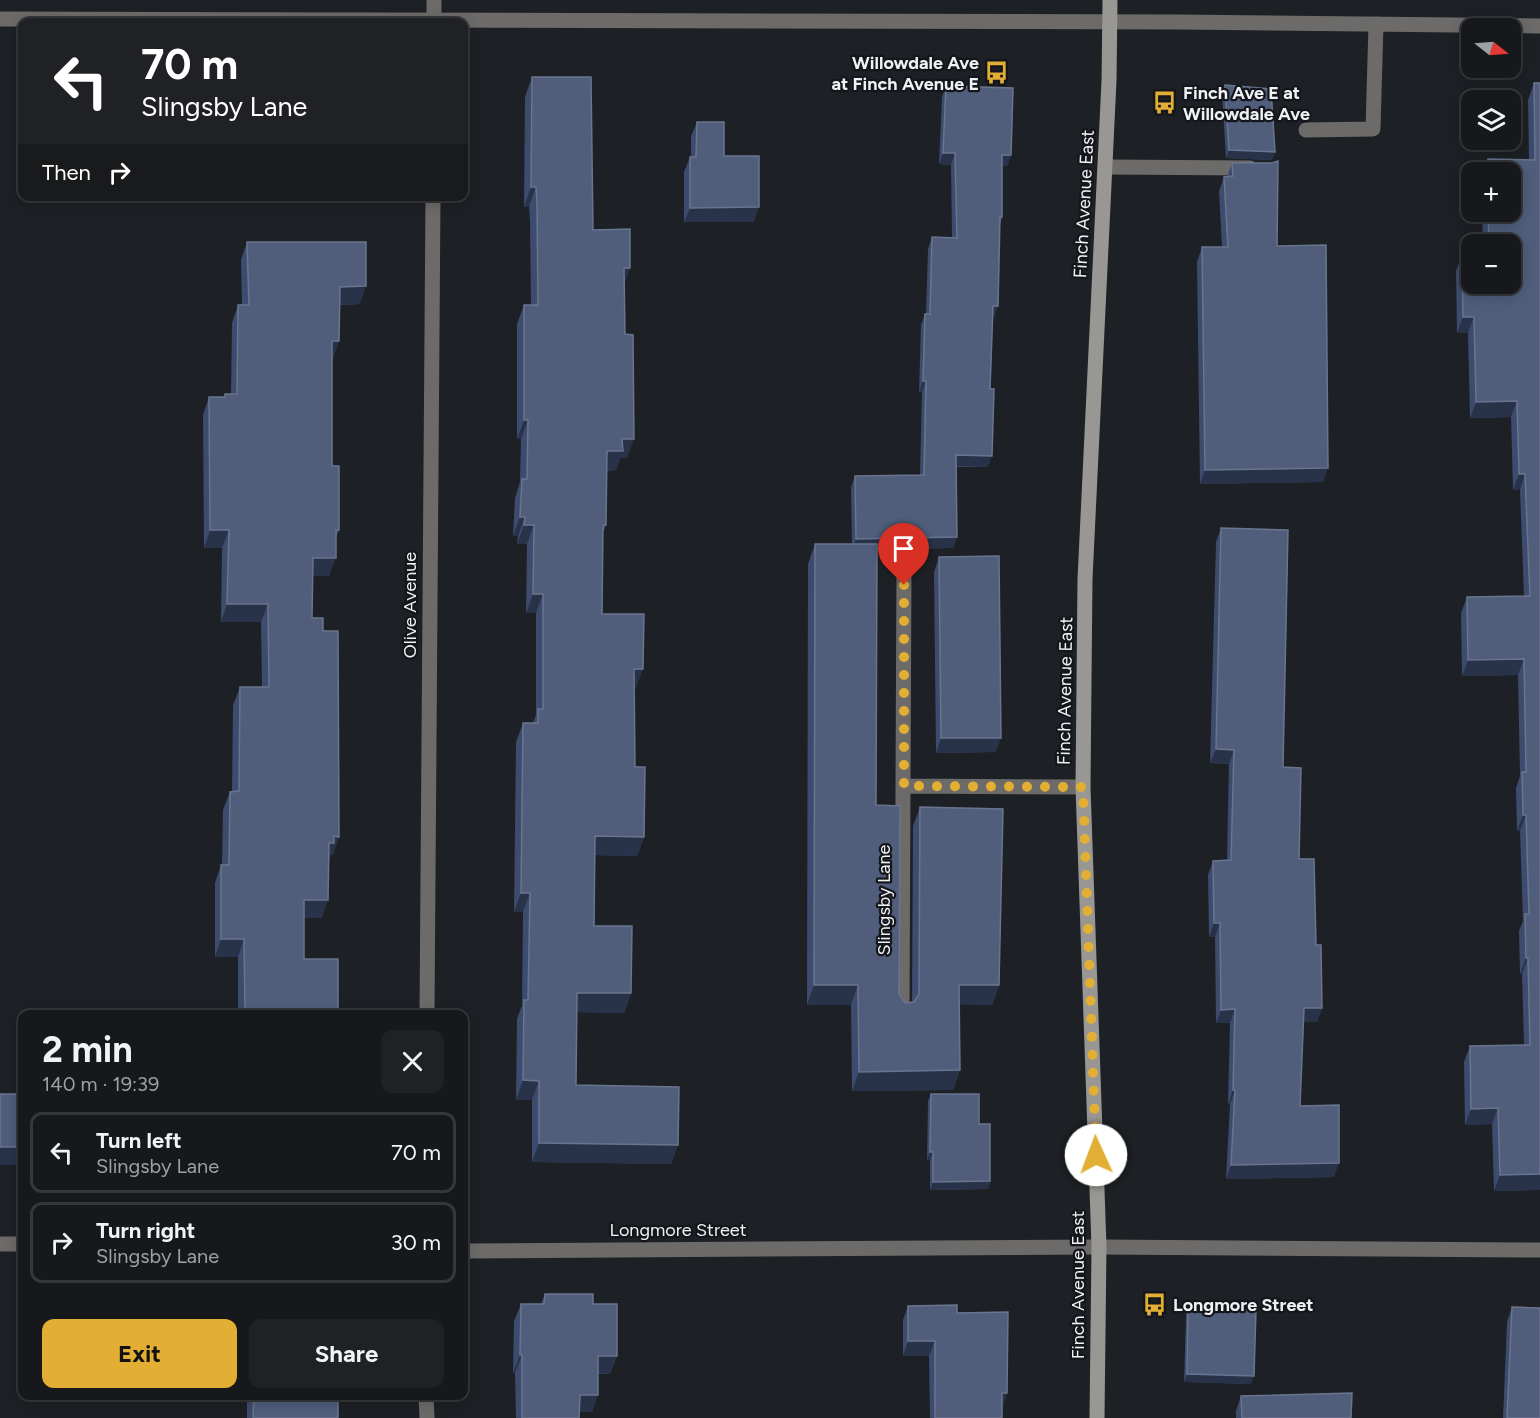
<!DOCTYPE html>
<html lang="en">
<head>
<meta charset="utf-8">
<style>
	body { margin:0; font-family:Figtree,sans-serif; background:#1f2124; color:#f1f3f6; height:100vh; display:flex; flex-direction:column; font-size:22px; white-space:nowrap }
	* { box-sizing:border-box; margin:0 }
	p { font-size:20px; color:#9ea0a3 }
	.icon { flex:none; width:33px; height:33px; fill:none; stroke:currentColor; stroke-width:2; stroke-linecap:round; stroke-linejoin:round }
	.map { position:relative; flex:1; overflow:hidden }
	.panel { position:absolute; left:18px; top:1010px; width:450px; height:390px; display:flex; flex-direction:column; background:#16181b; border-radius:12px; box-shadow:0 3px 15px #0003,0 0 0 2px #35373a }
	.panel>* { flex:none }
	.guide { position:absolute; left:18px; top:18px; width:450px; height:183px; border-radius:12px; box-shadow:0 3px 15px #0003,0 0 0 2px #35373a; background:#202124; color:#fff; overflow:hidden }
	.needle { width:39px; rotate:107deg }
	.buttons { position:absolute; left:1461px; top:18px; display:grid; gap:12px }
	.buttons a { display:grid; place-items:center; width:60px; height:60px; border-radius:12px; background:#16181b; box-shadow:0 3px 15px #0003,0 0 0 2px #35373a; font-size:30px }
	.pin { position:absolute; display:grid; place-items:center; width:51px; height:51px; color:#fff; margin:-62px -26px; border-radius:50% 50% 50% 0; rotate:-45deg; box-shadow:0 0 6px #0007 }
	.pin .icon { rotate:45deg }
	.me { position:absolute; width:66px; margin:-33px; rotate:358deg; stroke-linejoin:round; filter:drop-shadow(0 0 4px #0008) }
	.turn { display:flex; align-items:center; gap:21px; height:126px; padding:0 24px; font-size:27px }
	.turn .icon { width:78px; height:78px; stroke-width:2.5 }
	.turn b { display:block; font-size:42px; line-height:51px }
	.then { display:flex; align-items:center; height:57px; padding:0 24px; background:#0003; gap:12px; font-size:22px }
	.round { display:grid; place-items:center; flex:none; width:63px; height:63px; border-radius:12px; background:#1f2124 }
	.head { display:flex; align-items:center; justify-content:space-between; height:102px; padding:0 24px }
	h1 { font-size:36px; font-weight:700; line-height:45px }
	.primary-button { display:flex; gap:12px; margin-top:auto; padding:12px 24px }
	.primary-button a { flex:1; height:69px; border-radius:12px; background:#e2af34; color:#111; font-size:24px; font-weight:700; line-height:69px; text-align:center }
	.primary-button a+a { background:#1f2124; color:#f1f3f6 }
	ul { padding:0; list-style:none }
	li { display:flex; align-items:center; gap:18px; height:81px; margin:0 12px 9px; padding:0 12px; border:3px solid #35373a; border-radius:12px }
	li div { flex:1 }
	li b { display:block; font-size:22px }
	li em { font-style:normal }
	.map>svg:first-child { display:block }
</style>
</head>
<body>
<div class="map">
<svg width="1540" height="1418" viewBox="0 0 1540 1418">
	<rect width="100%" height="100%" fill="#1d2024"/>
	<g fill="none" stroke-linecap="round" stroke-linejoin="round">
		<path stroke="#6d6b69" stroke-width="15" d="M1306,130L1373,129L1376,24
			M1106,167L1250,168"/>
		<path stroke="#6d6b69" stroke-width="15" d="M434,22V0
			M904,786L1083,787
			M427,1014L433,196
			M902,1014L904,562
			M0,1244H22
			M464,1251L1099,1247L1540,1250
			M426,1395L427,1418"/>
		<path stroke="#6d6b69" stroke-width="15" d="M0,19L1178,22L1540,26"/>
		<path stroke="#999793" stroke-width="15" d="M1097,1418L1099,1247L1083,787L1085,579L1109,81L1110,0"/>
	</g>
	<path fill="#3d4c6e" d="M532,77L593,230L630,268L624,284L627,458H620L616,470L606,471V525L603,533L602,614L636,688H634L635,767L644,837L637,856L595,855L594,926L631,993L624,1013L577,1012L576,1085L678,1145L671,1164L532,1162V1100H516L517,1019L522,1005L523,912H514L516,742L523,723H533L536,715V613H526L527,544H517L518,536H513L515,498L520,482L521,439H517V324L524,305H531L530,222L529,206L524,207L525,97Z
		M1534,83L1540,1190L1494,1191L1492,1124L1465,1125L1464,1062L1470,1046L1524,1045L1522,974H1520L1519,931L1523,921L1520,831H1517L1516,788L1520,776L1518,675L1462,676L1461,613L1467,597L1524,596L1520,490H1513L1511,417L1470,418L1468,333H1457L1456,271L1462,255L1472,284L1510,244H1483L1482,212H1510V172H1483L1488,159L1529,160L1528,100Z
		M1225,85L1272,160L1226,158L1222,93Z
		M946,86L1011,155L1007,166H1002V217L1000,224L998,306L994,317H993L988,467H956L957,537L953,548L877,549L876,805L899,994L905,1003H912L913,826L920,807L999,985L992,1005L959,1004L960,1070L953,1090L852,1091L851,1005H807L808,564L815,544H852L851,487L855,476L920,475L922,392H919L921,325L925,314H926L928,249L932,237L952,238L951,165L939,164L942,97Z
		M697,122L724,156L754,222H684V172L690,157H691V136Z
		M1232,163L1277,246L1323,482L1200,484L1197,262L1202,247H1222L1219,191L1224,177H1227Z
		M247,242L360,304L340,305L332,359V466L339,530L336,537L329,576H313L312,618L323,631L333,855H330L329,859L322,918H304V959L338,1014H238V957H215V883L221,865H222L223,810L230,792H232L233,705L240,687H262L261,622H221L222,548H204L203,415L209,397H224L225,394H231L232,323L238,305H242L241,260Z
		M1221,528L1283,767L1299,859L1316,945L1322,1008L1317,1022H1303L1300,1106L1334,1177L1226,1179L1230,1104H1228L1230,1023H1216L1215,937H1209L1208,875L1213,861H1227L1229,764L1210,763L1216,542Z
		M939,557L1001,738L995,752L936,753L934,572Z
		M931,1094L979,1124L990,1181L988,1189L930,1190V1160H927L928,1101Z
		M545,1294L593,1304L617,1356L610,1374H598L592,1412H579V1418H516L515,1373H513L514,1321L521,1304H541Z
		M908,1306L957,1313L1007,1393L1002,1407V1418H930L929,1356H903V1320Z
		M1188,1307L1251,1384L1184,1382L1186,1315Z
		M1512,1307L1540,1418H1503L1507,1322Z
		M247,1395H338V1418H247Z
		M1241,1396L1351,1418H1236V1411Z"/>
	<path fill="#28334a" d="M1229,150L1275,152L1272,160L1226,158Z
		M943,153H955L951,165L939,164Z
		M1002,155H1011L1007,166H998Z
		M531,187H536L529,206L524,207Z
		M116,196H182L181,199H115Z
		M759,207L754,222H684L690,208Z
		M624,268H630L623,287Z
		M366,286L360,304L333,305L340,287Z
		M993,306H998L994,317H989Z
		M1463,317H1474L1468,333H1457Z
		M332,341H339L333,359H326Z
		M923,381H926L922,392H919Z
		M1517,401L1511,417L1470,418L1476,402Z
		M524,420H528L521,439H517Z
		M622,439H634L627,458H620L616,470L600,471L607,451Z
		M956,455L992,456L988,467L952,466Z
		M1328,468L1323,482L1200,484L1205,470Z
		M1519,474H1525L1520,490H1513Z
		M520,517H525L518,536H513Z
		M524,525H534L527,544H517Z
		M210,530H229L222,548H204Z
		M957,537L953,548L852,550L856,539Z
		M313,558H336L329,576H307Z
		M533,594H543L536,613H526Z
		M227,604H268L261,622H221Z
		M1524,659L1518,675L1462,676L1468,660Z
		M634,669H643L636,688H627Z
		M941,738H1001L995,752L936,753Z
		M1216,749L1234,750L1229,764L1210,763Z
		M1523,815H1526L1520,831H1517Z
		M334,836L339,837L333,855H330L328,861L329,843Z
		M595,836L644,837L637,856L588,855Z
		M521,893H530L523,912H514Z
		M304,900H328L322,918H298Z
		M1214,923H1220L1215,937H1209Z
		M221,939H244L238,957H215Z
		M1526,958H1528L1522,974H1520Z
		M814,985H858L851,1005H807Z
		M959,985H999L992,1005L952,1004Z
		M577,993H631L624,1013L570,1012Z
		M1304,1008H1322L1317,1022H1299Z
		M1235,1009L1230,1023H1216L1221,1010Z
		M960,1070L953,1090L852,1091L859,1072Z
		M523,1080L539,1081L532,1100H516Z
		M1233,1090H1235L1230,1104H1228Z
		M1498,1108L1492,1124L1465,1125L1471,1109Z
		M539,1143L678,1145L671,1164L532,1162Z
		M0,1147H22V1165H0Z
		M930,1152H933L930,1160H927Z
		M1339,1163L1334,1177L1226,1179L1231,1165Z
		M1540,1174V1190L1494,1191L1500,1175Z
		M990,1181L988,1189L930,1190L933,1182Z
		M908,1341H935L929,1356H903Z
		M520,1355H522L515,1373H513Z
		M598,1356H617L610,1374L592,1373Z
		M1187,1374L1254,1376L1251,1384L1184,1382Z
		M1002,1393H1007L1002,1408Z
		M580,1395H598L592,1412H574Z"/>
	<path fill="#505e7c" stroke="#69758f" stroke-width="1.5" d="M532,77H591L593,230L630,229V268H624L625,334L633,335L634,439H622L623,451H607L606,525H603L602,614H644L643,669H634L635,767H645L644,837L595,836L594,926H632L631,993H577L576,1085L679,1087L678,1145L539,1143V1081L523,1080L524,1000H528L530,893H521L523,723H538V709H543V594H533L534,525H524L525,517H520L522,479H527L528,420H524V305H538L537,203L536,187H531Z
		M1534,83H1540V1174L1500,1175L1498,1108L1471,1109L1470,1046L1530,1045L1528,958H1526L1525,914H1529L1526,815H1523L1522,772H1526L1524,659L1468,660L1467,597L1530,596L1525,474H1519L1517,401L1476,402L1474,317H1463L1462,255H1472V284H1510V244H1489L1488,212H1510V172H1488V159L1535,160Z
		M1225,85L1271,89L1275,152L1229,150Z
		M946,86L1013,88L1011,155H1002V217H1000L998,306H993L990,389H994L992,456L956,455L957,537L856,539L855,476L924,475L926,381H923L925,314H930L932,237L957,238L955,153H943Z
		M697,122H724V156H759V207L690,208V157H696Z
		M1278,161L1277,246L1326,245L1328,468L1205,470L1202,247H1228L1224,177L1233,176L1232,163H1272Z
		M247,242H366V286L340,287L339,341H332V466H339V530H336V558H313L312,618H323V631H338L339,837L334,836V843H329L328,900H304V959H338V1014H245L244,939H221V865H229L230,792L239,791L240,687H269L268,604H227L229,530H210L209,397H225V394H237L238,305H249Z
		M1221,528L1288,530L1283,767L1301,768L1299,859H1314L1316,945H1321L1322,1008H1304L1300,1106L1339,1105V1163L1231,1165L1235,1090H1233L1235,1009L1221,1010L1220,923H1214L1213,861L1231,860L1234,750L1216,749Z
		M815,544H877L876,805L900,806L899,994L905,1003L914,1002L919,994L920,807L1003,809L999,985H959L960,1070L859,1072L858,985H814Z
		M999,556L1001,738H941L939,557Z
		M0,1094H22V1147H0Z
		M931,1094H979V1124H990V1181L933,1182V1152H930Z
		M545,1294H593V1304H617V1356H598V1395H580L579,1418H522V1355H520L521,1304H544Z
		M957,1305V1313L1008,1312L1007,1393H1002V1418H935V1341H908V1306Z
		M1188,1307L1256,1309L1254,1376L1187,1374Z
		M1512,1307L1540,1308V1418H1507Z
		M1352,1393L1351,1418H1242L1241,1396Z
		M254,1395H338V1418H253Z"/>
	<g fill="none" stroke-linecap="round" stroke-linejoin="round">
		<path stroke="#e2af34" stroke-width="10" stroke-dasharray="0 18" d="M904,585V786L1083,787L1096,1155"/>
	</g>
	<defs>
		<symbol id="bus-bare" viewBox="-9 -9 18 18"><path d="M-5-6H5V4H4V6H2V4H-2V6H-4V4H-5ZM-3.5-4V0h7V-4ZM-3.5 1.2v1.5H-2V1.2ZM2 1.2v1.5H3.5V1.2Z" fill="#e2af34" stroke="#14161b" stroke-width="2.5" paint-order="stroke"/></symbol>
	</defs>
	<g fill-rule="evenodd">
		<use href="#bus-bare" x="980" y="56" width="33" height="33"/>
		<use href="#bus-bare" x="1148" y="86" width="33" height="33"/>
		<use href="#bus-bare" x="1138" y="1288" width="33" height="33"/>
	</g>
	<g text-anchor="middle" stroke-width="4.5" stroke-linejoin="round" paint-order="stroke">
		<g font-size="18" font-weight="bold" fill="#f0f1f4" stroke="#14161b" text-anchor="start">
			<text x="979" y="69" text-anchor="end">Willowdale Ave<tspan x="979" dy="21">at Finch Avenue E</tspan></text>
			<text x="1183" y="99">Finch Ave E at<tspan x="1183" dy="21">Willowdale Ave</tspan></text>
			<text x="1173" y="1311">Longmore Street</text>
		</g>
		<g font-size="18" fill="#f0f1f4" stroke="#14161b">
			<text transform="translate(1084 204) rotate(-87)" y="6">Finch Avenue East</text>
			<text transform="translate(410 605) rotate(-90)" y="6">Olive Avenue</text>
			<text transform="translate(1065 691) rotate(-89)" y="6">Finch Avenue East</text>
			<text transform="translate(884 900) rotate(-90)" y="6">Slingsby Lane</text>
			<text x="678" y="1236">Longmore Street</text>
			<text transform="translate(1078 1285) rotate(-90)" y="6">Finch Avenue East</text>
		</g>
	</g>
</svg>
<div class="buttons">
<a><svg class="needle" viewBox="-14 -14 28 28"><path d="M0-13l5 13h-10z" fill="#e53935"/><path d="M0 13l5-13h-10z" fill="#9ea0a3"/></svg></a>
<a><svg class="icon" aria-label="layers" viewBox="0 0 24 24"><path d="M12 4l9 5-9 5-9-5zM3 14l9 5 9-5"/></svg></a>
<a>+</a>
<a>−</a>
</div>
<div class="pin" style="left:904px;top:585px;background:#d93025"><svg class="icon" aria-label="arrive" viewBox="0 0 24 24"><path d="M6 21V4h12l-3 4 3 4H6"/></svg></div>
<svg class="me" style="left:1096px;top:1155px" viewBox="-20 -20 40 40"><circle r="19" fill="#fff"/><path d="M0-13L10 11 0 6-10 11z" fill="#e2af34"/></svg>
<div class="guide">
<div class="turn"><svg class="icon" aria-label="left" viewBox="0 0 24 24"><path d="M17 20v-9H6M10 6l-5 5 5 5"/></svg><div><b>70 m</b>Slingsby Lane</div></div>
<div class="then">Then<svg class="icon" aria-label="right" viewBox="0 0 24 24"><path d="M7 20v-9h11M14 6l5 5-5 5"/></svg></div>
</div>
<section class="panel">
<div class="head"><div><h1>2 min</h1><p>140 m · 19:39</p></div><a class="round"><svg class="icon" aria-label="close" viewBox="0 0 24 24"><path d="M6 6l12 12M18 6L6 18"/></svg></a></div>
<ul>
<li><svg class="icon" aria-label="left" viewBox="0 0 24 24"><path d="M17 20v-9H6M10 6l-5 5 5 5"/></svg><div><b>Turn left</b><p>Slingsby Lane</p></div><em>70 m</em></li>
<li><svg class="icon" aria-label="right" viewBox="0 0 24 24"><path d="M7 20v-9h11M14 6l5 5-5 5"/></svg><div><b>Turn right</b><p>Slingsby Lane</p></div><em>30 m</em></li>
</ul>
<div class="primary-button"><a>Exit</a><a>Share</a></div>
</section>
</div>
</body>
</html>
